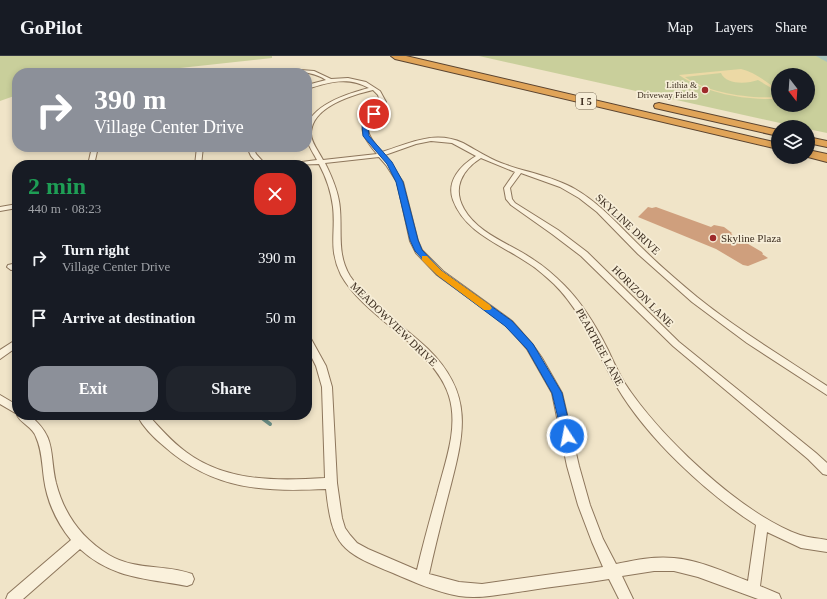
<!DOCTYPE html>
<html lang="en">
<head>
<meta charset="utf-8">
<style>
	body { margin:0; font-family:Georgia,serif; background:#20242c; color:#f1f3f6; height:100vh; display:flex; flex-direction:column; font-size:15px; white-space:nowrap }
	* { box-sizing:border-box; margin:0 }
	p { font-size:13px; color:#9ea1a6 }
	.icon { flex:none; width:22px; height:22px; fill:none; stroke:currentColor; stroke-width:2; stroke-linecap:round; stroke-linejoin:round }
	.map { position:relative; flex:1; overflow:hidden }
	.drawer { position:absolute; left:12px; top:104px; width:300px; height:260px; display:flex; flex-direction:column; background:#171b24; border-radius:16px; box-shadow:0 2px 6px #0003 }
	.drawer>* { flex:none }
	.guide { position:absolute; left:12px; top:12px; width:300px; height:84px; border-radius:16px; box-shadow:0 2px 6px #0003; background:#8c9099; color:#fff; overflow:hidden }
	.needle { width:26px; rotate:163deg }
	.controls { position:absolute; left:771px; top:12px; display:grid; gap:8px }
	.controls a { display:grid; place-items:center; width:44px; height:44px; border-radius:50%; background:#171b24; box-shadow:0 2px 6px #0003; font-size:20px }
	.pin { position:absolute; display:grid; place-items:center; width:34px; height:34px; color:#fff; margin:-17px; border:2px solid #fff; border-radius:50%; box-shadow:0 1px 4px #0007 }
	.me { position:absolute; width:44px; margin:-22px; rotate:349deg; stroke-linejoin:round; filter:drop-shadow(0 0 3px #0008) }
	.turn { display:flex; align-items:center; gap:14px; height:84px; padding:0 16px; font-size:18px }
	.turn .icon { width:52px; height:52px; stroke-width:2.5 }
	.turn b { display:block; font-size:28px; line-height:34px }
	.round { display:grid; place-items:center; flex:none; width:42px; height:42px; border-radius:16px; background:#20242c }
	.overview { display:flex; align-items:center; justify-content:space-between; height:68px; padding:0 16px }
	h1 { font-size:24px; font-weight:600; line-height:30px; color:#1e9e55 }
	.action { display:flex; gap:8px; margin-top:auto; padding:8px 16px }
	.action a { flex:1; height:46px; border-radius:16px; background:#8c9099; color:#fff; font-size:16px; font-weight:600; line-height:46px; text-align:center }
	.action a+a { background:#20242c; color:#f1f3f6 }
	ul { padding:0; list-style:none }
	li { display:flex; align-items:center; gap:12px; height:60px; padding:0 16px }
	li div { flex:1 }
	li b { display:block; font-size:15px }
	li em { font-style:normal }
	header { display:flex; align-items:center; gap:24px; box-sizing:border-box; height:56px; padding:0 20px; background:#171b24; border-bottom:1px solid #363941 }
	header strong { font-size:19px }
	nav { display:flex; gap:22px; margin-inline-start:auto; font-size:14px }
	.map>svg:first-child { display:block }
</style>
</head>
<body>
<header>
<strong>GoPilot</strong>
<nav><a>Map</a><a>Layers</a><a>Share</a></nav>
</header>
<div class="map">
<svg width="827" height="543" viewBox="0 0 827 543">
	<rect width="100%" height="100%" fill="#f0e4c8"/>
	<path fill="#c9cf9b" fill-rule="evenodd" d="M0,0H272V2L134,17H17V39L0,45Z
		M479,0H827V77L808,73V71H798ZM778,19H808V49H778Z"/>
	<path fill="#ecd9a5" d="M741,13C754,16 767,26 778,34V36L758,24C747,28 726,29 721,17L685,21C708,37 750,43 778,41V43C745,44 707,38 679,19Z"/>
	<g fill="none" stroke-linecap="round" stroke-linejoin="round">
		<path stroke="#6f938a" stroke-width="4" d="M258,359L270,368"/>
		<path fill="#a9c4bc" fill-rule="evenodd" d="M816,0H827V6Z"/>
	</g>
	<path fill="#cf9f7d" d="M648,151L652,152L656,151L711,171L714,169L724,171L732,177L731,178L762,196L763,198H762L768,202L748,210L743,209L716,193L638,161Z"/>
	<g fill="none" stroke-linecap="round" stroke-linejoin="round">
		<defs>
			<path id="street" d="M287,13L314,15L331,23L348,22L366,26L380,35L386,46C368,70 359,71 382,96C410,87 435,74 463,87C476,94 488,102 501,107C525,116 552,120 575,133C601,148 621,172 643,193C660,210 679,226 697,241C738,274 783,301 827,330V339L747,287L692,246L638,198L597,156L579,142L560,131L521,117L510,132L512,143L515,147L558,174L587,196L679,286L816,397L827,407V419L823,418L808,403L673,290L581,200L552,178L511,149L506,143L504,132L515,116L481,102C462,114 452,132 464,153C478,178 511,188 534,204C545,211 555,220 564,229C583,248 596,270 608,294C613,305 618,316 624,326C658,379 741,458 800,479C809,482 818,482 827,484V496L801,492L767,476L760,530L779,538L781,543H758L698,521L674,515H654L622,520L633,543H619L609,523C581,528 553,530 525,535C503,538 481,543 459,540C436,536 414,526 393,517C341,496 332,490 326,433C264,436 214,434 165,391C155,383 143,371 137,359H148C160,372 171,385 186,396C226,426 277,425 325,422L322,331L316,310L307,292V280L310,281L326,310L332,331L337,427L342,462L345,472L350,479L357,487L368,493L417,514C423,488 430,463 437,438C445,406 459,372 449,340C443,320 427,303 412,289C389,268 356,246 341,219C328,192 336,177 333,151C331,135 326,121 319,108L291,109L294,107L317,104C314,98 309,91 307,84C299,52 346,38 369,32C348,20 329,26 307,33V29L326,24C306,11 281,17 259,17ZM373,34L378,39L380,46C361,70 354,71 377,98L323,104C319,96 311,86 311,78C311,51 352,39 373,34ZM431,85L452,87L476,100C461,109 446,125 453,144C465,177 502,189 528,207C538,213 546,221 554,228C585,259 595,295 617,331C647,382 706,437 756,469L748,525C725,516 699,504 674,502C654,500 635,504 616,508L603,483L590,449L579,410L562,337L542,302L533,289L512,265L443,215L422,194L418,185L403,126L385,99L416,88ZM379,101L386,109L397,126L410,185L416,197L437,219L506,269L527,293L552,337L567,410L578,449L592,486L603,511L482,528L459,526L429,518C435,491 442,463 449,436C464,378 475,339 428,293C405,271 367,246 350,220C337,199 342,177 340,153C339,137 332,121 325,107Z
				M92,91H98L94,109H88Z
				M197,91H203L201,109H195Z
				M247,91H253L256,98L266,109H259L251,100Z
				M17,148V152L0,155V151Z
				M17,207V213L11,214L7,211L8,209Z
				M17,283V291L0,303V294Z
				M0,339L17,349V358L0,348Z
				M17,359H29C57,381 49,397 56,427C64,458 81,482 109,499C136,515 166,508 192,518L194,523L192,528L187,530C146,522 113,523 80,493L23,543H6L8,538L71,484C57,467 47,445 44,423C42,409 42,394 36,381C33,371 20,367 17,359Z"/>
			<path id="highway" d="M391,0H406L778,87V93L395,3Z
				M659,47L778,74V80L655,52L654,50L655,48Z
				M808,81L827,85V91L808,87Z
				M808,94L827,98V106L808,101Z"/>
		</defs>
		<use href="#street" stroke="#8d765c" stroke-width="2"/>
		<use href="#highway" stroke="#5b4430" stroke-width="2"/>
		<use href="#street" fill="#faf1dc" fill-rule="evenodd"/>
		<use href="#highway" fill="#e0a458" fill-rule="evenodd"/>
	</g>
	<path fill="#1a73e8" stroke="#114b97" d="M372,57L377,58L368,69L369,80L392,106L403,126L418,184L422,194L442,215L512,265L533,288L562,337L572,380L571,383L567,385L563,383L552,337L527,293L505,270L437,219L415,195L410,184L396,126L387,108L363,80L362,69Z"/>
	<path fill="#f59e0b" d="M422,200H427L442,215L490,249L492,252L490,254H484L437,219L422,204Z"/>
	<g fill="#9e2a2b" stroke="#f7eed8" stroke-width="1.5">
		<circle cx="705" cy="34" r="4"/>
		<circle cx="713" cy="182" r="4"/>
	</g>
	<g text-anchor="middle" stroke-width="3.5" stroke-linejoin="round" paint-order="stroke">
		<g font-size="9" fill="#3d2e20" stroke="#f7eed8" text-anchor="end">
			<text x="697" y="32">Lithia &amp;<tspan x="697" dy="10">Driveway Fields</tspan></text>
		</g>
		<rect fill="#f7eed8" stroke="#756857" stroke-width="1" x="576" y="37" width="20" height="16" rx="3"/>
		<g font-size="10" font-weight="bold" fill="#3d2e20">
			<text x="586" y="49">I 5</text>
		</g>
		<g font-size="11" fill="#3d2e20" stroke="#f7eed8">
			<text transform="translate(628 168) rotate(43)" y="4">SKYLINE DRIVE</text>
			<text transform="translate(643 240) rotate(45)" y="4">HORIZON LANE</text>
			<text transform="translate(394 268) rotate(44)" y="4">MEADOWVIEW DRIVE</text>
			<text transform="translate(600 291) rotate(61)" y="4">PEARTREE LANE</text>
		</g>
		<g font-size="11" fill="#3d2e20" stroke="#f7eed8" text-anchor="start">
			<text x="721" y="186">Skyline Plaza</text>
		</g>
	</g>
</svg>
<div class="controls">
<a><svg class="needle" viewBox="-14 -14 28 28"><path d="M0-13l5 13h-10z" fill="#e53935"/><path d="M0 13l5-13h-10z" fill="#9ea1a6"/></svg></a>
<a><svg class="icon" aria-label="layers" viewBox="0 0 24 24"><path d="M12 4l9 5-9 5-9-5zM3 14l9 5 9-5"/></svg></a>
</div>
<div class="pin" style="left:374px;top:58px;background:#d93025"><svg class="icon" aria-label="arrive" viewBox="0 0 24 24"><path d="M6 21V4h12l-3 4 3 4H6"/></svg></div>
<svg class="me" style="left:567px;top:380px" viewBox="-20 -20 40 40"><circle r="17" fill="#1a73e8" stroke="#fff" stroke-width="3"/><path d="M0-11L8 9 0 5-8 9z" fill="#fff"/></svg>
<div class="guide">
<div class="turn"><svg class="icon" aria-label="right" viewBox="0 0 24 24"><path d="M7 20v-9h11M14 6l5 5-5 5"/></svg><div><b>390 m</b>Village Center Drive</div></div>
</div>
<section class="drawer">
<div class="overview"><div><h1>2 min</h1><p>440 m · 08:23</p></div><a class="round" style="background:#d93025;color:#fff"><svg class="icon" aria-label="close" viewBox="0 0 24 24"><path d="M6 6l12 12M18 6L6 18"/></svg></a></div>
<ul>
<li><svg class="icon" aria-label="right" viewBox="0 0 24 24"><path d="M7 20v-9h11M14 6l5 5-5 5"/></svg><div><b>Turn right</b><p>Village Center Drive</p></div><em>390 m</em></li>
<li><svg class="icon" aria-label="arrive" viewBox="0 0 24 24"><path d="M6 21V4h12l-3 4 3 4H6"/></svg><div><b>Arrive at destination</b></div><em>50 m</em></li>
</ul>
<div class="action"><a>Exit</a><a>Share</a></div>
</section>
</div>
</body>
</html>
